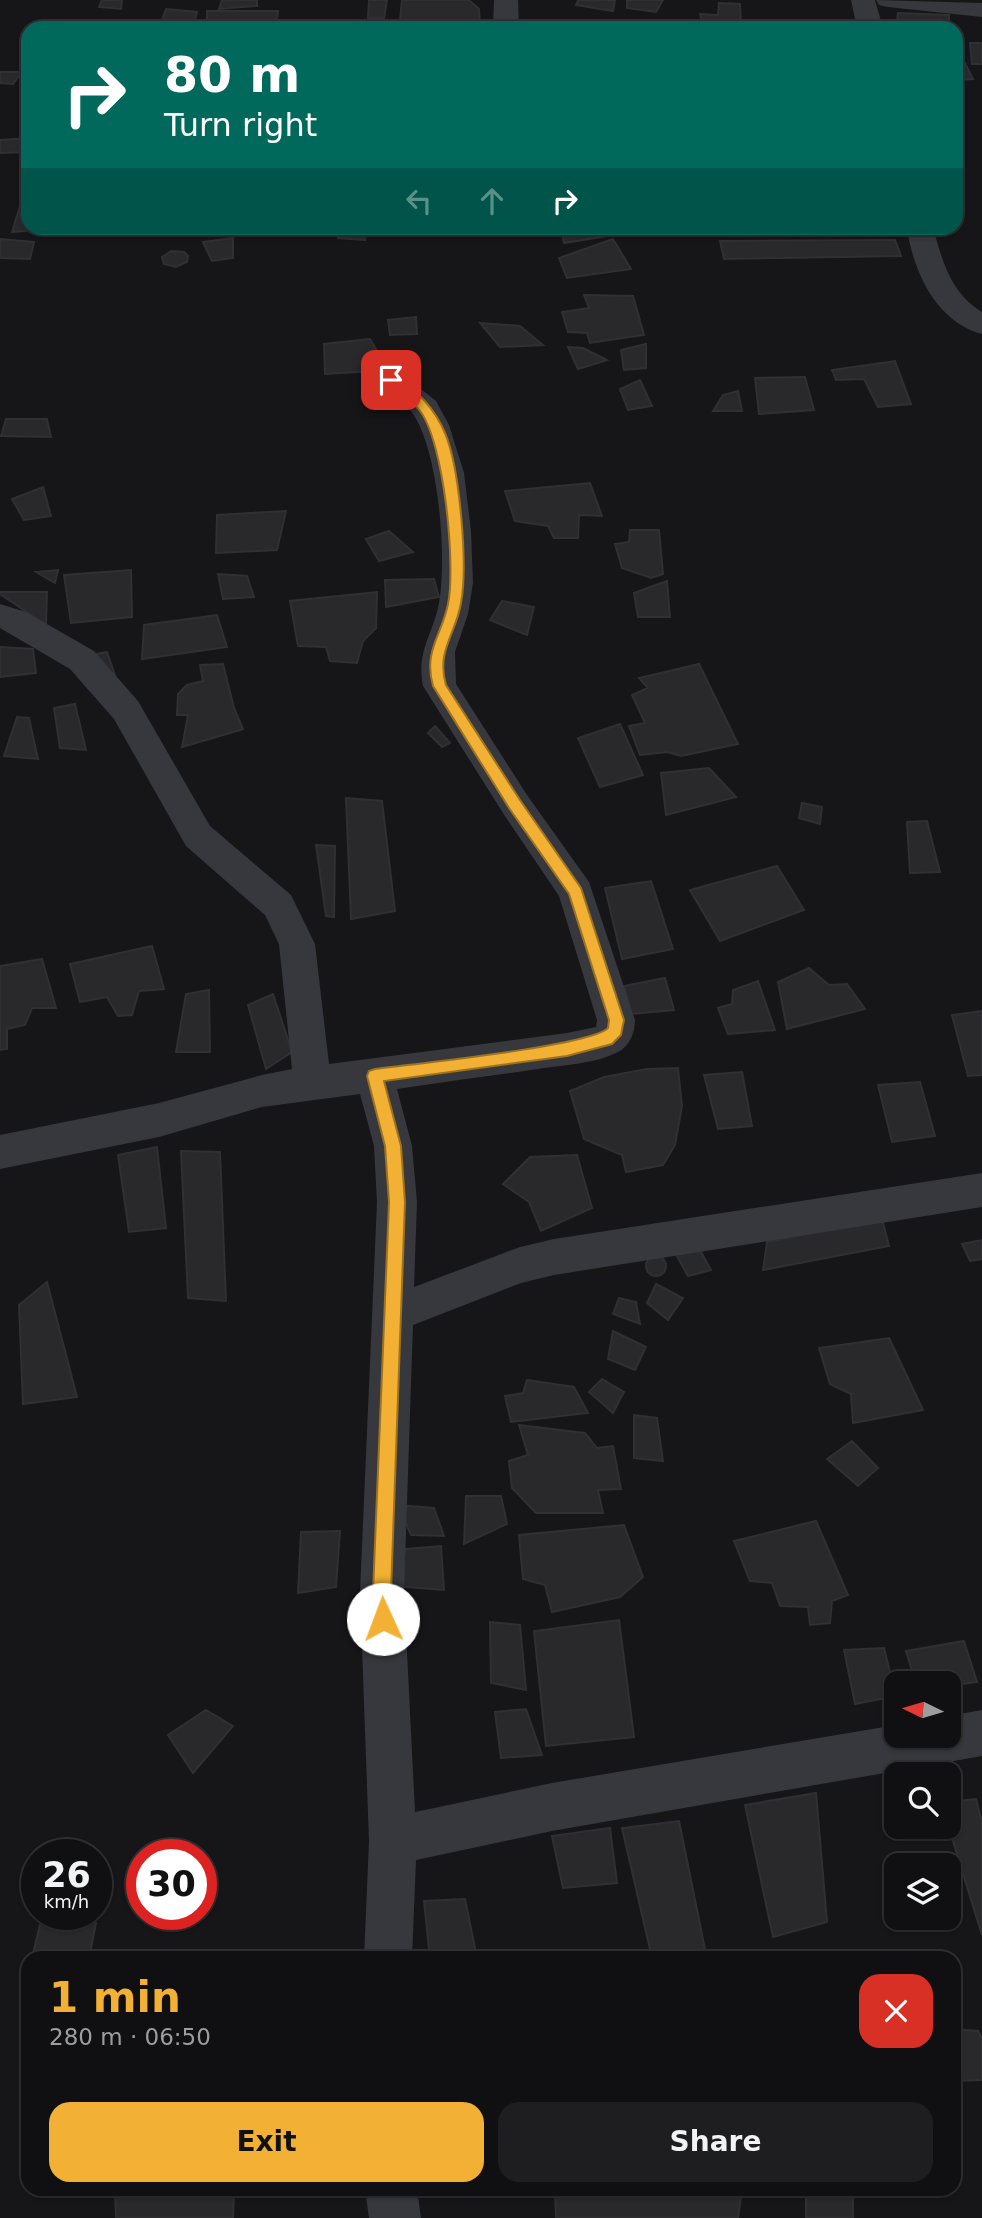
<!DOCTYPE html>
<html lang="en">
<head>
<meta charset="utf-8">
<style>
	body { margin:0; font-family:"DejaVu Sans",sans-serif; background:#1e1e20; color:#f1f3f6; height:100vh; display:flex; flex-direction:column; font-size:26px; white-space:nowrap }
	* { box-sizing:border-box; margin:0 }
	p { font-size:23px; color:#9c9d9f }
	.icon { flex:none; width:38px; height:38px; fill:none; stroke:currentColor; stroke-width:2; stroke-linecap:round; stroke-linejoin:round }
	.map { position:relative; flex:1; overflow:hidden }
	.panel { position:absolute; left:21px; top:1951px; width:940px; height:245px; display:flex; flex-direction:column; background:#101012; border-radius:21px; box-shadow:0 2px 5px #0004,0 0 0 2px #303032 }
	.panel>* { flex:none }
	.guide { position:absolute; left:21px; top:21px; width:942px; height:214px; border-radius:21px; box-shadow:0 2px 5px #0004,0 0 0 2px #303032; background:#00695c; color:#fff; overflow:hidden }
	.needle { width:46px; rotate:275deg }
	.tools { position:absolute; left:884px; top:1671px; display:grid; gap:14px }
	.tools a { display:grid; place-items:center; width:77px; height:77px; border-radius:14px; background:#101012; box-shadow:0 2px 5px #0004,0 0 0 2px #303032; font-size:35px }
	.speed { position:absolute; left:21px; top:1839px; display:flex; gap:14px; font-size:35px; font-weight:700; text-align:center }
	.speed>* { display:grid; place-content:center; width:91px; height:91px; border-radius:50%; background:#101012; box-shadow:0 2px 5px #0004,0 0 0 2px #303032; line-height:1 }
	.speed small { font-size:18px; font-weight:400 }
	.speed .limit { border:10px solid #d22; background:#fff; color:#111 }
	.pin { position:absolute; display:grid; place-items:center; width:60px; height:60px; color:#fff; margin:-30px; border-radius:14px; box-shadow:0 4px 10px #0006 }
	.me { position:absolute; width:77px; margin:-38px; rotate:358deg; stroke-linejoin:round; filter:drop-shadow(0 0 5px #0008) }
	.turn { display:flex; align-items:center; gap:24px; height:147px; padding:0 28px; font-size:32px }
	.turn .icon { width:91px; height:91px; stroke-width:2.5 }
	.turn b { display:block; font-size:49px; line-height:60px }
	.lanes { display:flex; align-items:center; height:66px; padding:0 28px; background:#0003; justify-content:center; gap:35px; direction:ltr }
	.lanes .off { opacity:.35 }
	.round { display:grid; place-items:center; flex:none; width:74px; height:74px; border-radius:21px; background:#1e1e20 }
	.head { display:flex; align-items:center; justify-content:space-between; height:119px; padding:0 28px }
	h1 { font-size:42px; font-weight:600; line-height:52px; color:#f2b134 }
	.button { display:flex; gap:14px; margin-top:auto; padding:14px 28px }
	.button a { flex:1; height:80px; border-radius:21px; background:#f2b134; color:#111; font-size:28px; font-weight:600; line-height:80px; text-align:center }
	.button a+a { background:#1e1e20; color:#f1f3f6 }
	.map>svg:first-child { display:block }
</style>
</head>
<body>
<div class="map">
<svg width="982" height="2218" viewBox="0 0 982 2218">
	<rect width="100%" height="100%" fill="#161618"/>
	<path fill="#29292c" stroke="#303034" stroke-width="2" d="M102,0H122L121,9L99,7Z
		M222,0H257V6L219,9Z
		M369,0H387L384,18H368Z
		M402,0H469L479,9L480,25L400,20Z
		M578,0H615L613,11L576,5Z
		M627,0H663L656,12L627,8Z
		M719,3L740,4L741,28H715L714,25H703L700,14L718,15Z
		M166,9L197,12L193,28H159Z
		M207,11H278L276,28H255L254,24L207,28Z
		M898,13L949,15V28H896Z
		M970,43H982V64H972Z
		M956,45L973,79L956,80Z
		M0,72H22L13,84L0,83Z
		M28,138V152L0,153V140Z
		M24,193L28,194V228L46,229L12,232Z
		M339,228H366L365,240L338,238Z
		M561,228H616L620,234L564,243Z
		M726,228H887L727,233Z
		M233,238V258L212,261L203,242Z
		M0,239L34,242L30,259L0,258Z
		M613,239L631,269L567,278L559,258Z
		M895,240L901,256L724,259L720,241Z
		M171,251L184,252L188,256L187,262L176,267L164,264L162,257Z
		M584,295L633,296L644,335L590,343L587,333L568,332L562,312L589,308Z
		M416,317L417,334L390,335L388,320Z
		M480,323L520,326L543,345L500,347Z
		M370,339L384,363L374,371L325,374L324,344Z
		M646,344V368L624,370L621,350Z
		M568,347L583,348L607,360L578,369Z
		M895,361L911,404L878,407L864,379L836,380L832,370Z
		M805,377L814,410L759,414L755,378Z
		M640,380L652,406L628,410L620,389Z
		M738,391L742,411H713L723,395Z
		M6,419H47L51,437L1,436Z
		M590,483L602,516L579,515L578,538H554L548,526L515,521L505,491Z
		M43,487L51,516L24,520L12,499Z
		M286,511L277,550L216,553L217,515Z
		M630,530H659L663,574L651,578L622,568L615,544L629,542Z
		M389,531L413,552L379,561L366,539Z
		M58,570L55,583L36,572Z
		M131,570L132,617L71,623L64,575Z
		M218,574L247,576L254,597L223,599Z
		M434,579L439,597L386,607L385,580Z
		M667,581L670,617H638L634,593Z
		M0,592H47L46,625L0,594Z
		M377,592L376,628L363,641L357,663L330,661L326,647L298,646L290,601Z
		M502,601L534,607L527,635L490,620Z
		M217,615L227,647L142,659L144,625Z
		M0,647L33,649L36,673L0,677Z
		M107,652L116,678L96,654Z
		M223,664L234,708L243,729L182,747L188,715H177L178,694L187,685L203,681L200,665Z
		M699,664L738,744L681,756L667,752L640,755L629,726L645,723L632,695L648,688L639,678Z
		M75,704L86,750L60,748L54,708Z
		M17,717L29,718L38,759L4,756Z
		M620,724L643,775L600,787L578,738Z
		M435,726L450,743L442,747L428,733Z
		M709,768L736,797L666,815L661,773Z
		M346,798L382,801L395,911L351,919Z
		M802,803L822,807L820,824L799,818Z
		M927,821L940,872L910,873L907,822Z
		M316,845L335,846L334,917L326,916Z
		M777,866L804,910L720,941L690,890Z
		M651,881L673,949L622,959L605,888Z
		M152,946L164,989L139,991L132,1015L118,1016L107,997L80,1002L70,964Z
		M42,959L56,1008H32L25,1025L7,1029V1049L0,1050V966Z
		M809,968L829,985L847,984L865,1009L787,1029L778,982Z
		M665,978L674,1010L631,1014L624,986Z
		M758,981L775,1030L728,1034L718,1008L732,1004L733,990Z
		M209,990L210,1052H176L186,994Z
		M273,994L292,1052L266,1069L248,1005Z
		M982,1011V1075L968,1076L952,1015Z
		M678,1068L682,1106L675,1145L663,1165L626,1172L622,1155L584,1139L570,1091L604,1077L647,1069Z
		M742,1072L752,1126L718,1129L704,1075Z
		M920,1082L935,1136L892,1142L878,1085Z
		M157,1147L166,1228L129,1232L118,1155Z
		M181,1151L220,1152L226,1301L188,1298Z
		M577,1155L592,1208L541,1231L529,1202L503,1184L530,1157Z
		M882,1219L889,1246L763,1270L767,1242Z
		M982,1240V1259L970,1261L962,1244Z
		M673,1249L700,1250L711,1270L688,1276Z
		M646 1266a10 10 0 1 1 20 0a10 10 0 1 1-20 0Z
		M47,1282L77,1397L23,1404L19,1305Z
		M656,1284L683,1298L668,1320L647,1303Z
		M619,1298L636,1302L640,1324L613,1314Z
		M613,1331L646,1347L635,1370L608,1359Z
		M889,1338L923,1410L853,1423L851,1394L830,1384L819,1348Z
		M602,1379L624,1392L613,1413L589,1392Z
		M527,1380L574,1387L588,1413L511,1422L505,1396L523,1393Z
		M634,1415L657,1418L663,1461L634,1458Z
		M519,1425L585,1433L597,1448L613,1446L621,1489L598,1490L603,1513H536L512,1488L509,1461L528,1455Z
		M852,1441L878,1468L858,1486L827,1459Z
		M466,1496H501L507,1524L464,1544Z
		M398,1505L434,1508L444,1536L411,1535Z
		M816,1521L848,1595L832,1601L830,1623L810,1625L808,1607L780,1606L772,1583L750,1581L734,1541Z
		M624,1525L643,1577L620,1597L552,1612L545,1585L523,1579L519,1535Z
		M340,1531L336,1587L298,1593L301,1532Z
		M441,1546L444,1590L394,1586L406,1549Z
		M619,1620L634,1737L546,1746L534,1631Z
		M490,1622L520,1625L526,1690L491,1683Z
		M964,1641L977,1682L948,1686V1684H916L906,1651Z
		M884,1648L896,1696L855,1704L844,1650Z
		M526,1709L542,1755L501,1758L495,1712Z
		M206,1710L233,1726L193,1773L168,1735Z
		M816,1793L827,1922L773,1937L745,1805Z
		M976,1799L982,1822V1935L948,1825V1802Z
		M679,1821L705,1949L669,1958H652L622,1828Z
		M610,1828L617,1883L563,1888L552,1836Z
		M465,1899L477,1958H430L424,1901Z
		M42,1916L96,1923L89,1958H32Z
		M954,2029L978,2031L982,2039V2080L954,2081Z
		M115,2189H234L233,2218H116Z
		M555,2189H742L738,2218H556Z
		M806,2189H853V2218H806Z"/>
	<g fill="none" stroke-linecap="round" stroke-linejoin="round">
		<path fill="#37383d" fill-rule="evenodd" d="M494,0H518L519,28H493Z
			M851,0H875L883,28H857Z
			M876,0L982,3V17L888,7L879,5Z
			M907,228H933C943,262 950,292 982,312V334C936,322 913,271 907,228Z
			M391,370L401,373L436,401L449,425L464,473L471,531L473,583L468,614L455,652L456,684L527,795L589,882L635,1020C635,1032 630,1046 618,1052C595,1064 563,1065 538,1069C491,1076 444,1082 397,1089L412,1146L417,1202L414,1287L520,1247L554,1239L982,1173V1207L554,1275L521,1283L413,1325L404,1592L415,1812L552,1783L896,1725V1736H948V1716L982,1710V1756L552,1831L416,1860L412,1958H364L369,1841L360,1592L377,1202L374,1146L360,1094L262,1107L159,1137L0,1169V1135L159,1103L262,1075L292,1069L279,944L265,915L186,846L114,719L70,669L0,628V604L26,612L94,651L138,701L210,826L291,895L315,944L329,1064L567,1033L596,1027L597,1020L559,896L503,813L423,686C416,651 433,635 439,603C447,557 439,457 415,417C406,401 386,395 376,380L381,373Z
			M365,2189H417L421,2218H369Z"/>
	</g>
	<path fill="#f2b134" stroke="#9d7322" stroke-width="2" d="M391,376C414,384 436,411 445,433C460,469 468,565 461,603C456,634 436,651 446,685L520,800L581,888L624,1020L621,1035L612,1044L567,1056L384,1081L401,1146L405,1202L391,1592L392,1619L390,1626L383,1629L377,1626L373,1592L389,1202L385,1146L367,1076L369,1071L375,1069C412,1064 590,1046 608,1028L609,1020L569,894L509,808L433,686C423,651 442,635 448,604C456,565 444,442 420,411C412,400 397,392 387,383V377Z"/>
</svg>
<div class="tools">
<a><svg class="needle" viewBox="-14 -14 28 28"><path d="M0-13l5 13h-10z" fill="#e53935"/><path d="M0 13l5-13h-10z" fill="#9c9d9f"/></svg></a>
<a><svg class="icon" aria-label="search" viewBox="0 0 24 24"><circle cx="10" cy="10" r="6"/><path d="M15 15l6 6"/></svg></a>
<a><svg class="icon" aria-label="layers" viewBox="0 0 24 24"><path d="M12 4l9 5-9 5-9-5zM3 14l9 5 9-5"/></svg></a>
</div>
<div class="speed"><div>26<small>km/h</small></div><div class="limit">30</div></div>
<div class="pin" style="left:391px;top:380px;background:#d93025"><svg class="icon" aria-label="arrive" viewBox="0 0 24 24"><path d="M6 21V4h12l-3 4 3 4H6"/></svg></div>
<svg class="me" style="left:383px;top:1619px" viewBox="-20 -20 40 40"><circle r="19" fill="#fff"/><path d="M0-13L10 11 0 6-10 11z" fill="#f2b134"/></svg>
<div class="guide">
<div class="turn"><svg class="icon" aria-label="right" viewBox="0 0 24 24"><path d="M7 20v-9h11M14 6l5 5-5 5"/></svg><div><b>80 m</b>Turn right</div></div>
<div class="lanes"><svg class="icon off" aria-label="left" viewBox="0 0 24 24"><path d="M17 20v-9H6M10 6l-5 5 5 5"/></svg><svg class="icon off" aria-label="ahead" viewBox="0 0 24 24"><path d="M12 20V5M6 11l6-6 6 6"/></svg><svg class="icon" aria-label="right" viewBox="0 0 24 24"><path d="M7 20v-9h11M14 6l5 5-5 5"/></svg></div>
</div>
<section class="panel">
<div class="head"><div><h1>1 min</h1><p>280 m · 06:50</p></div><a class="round" style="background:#d93025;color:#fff"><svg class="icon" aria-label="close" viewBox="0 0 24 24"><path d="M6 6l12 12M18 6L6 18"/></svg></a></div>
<div class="button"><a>Exit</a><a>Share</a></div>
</section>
</div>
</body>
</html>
